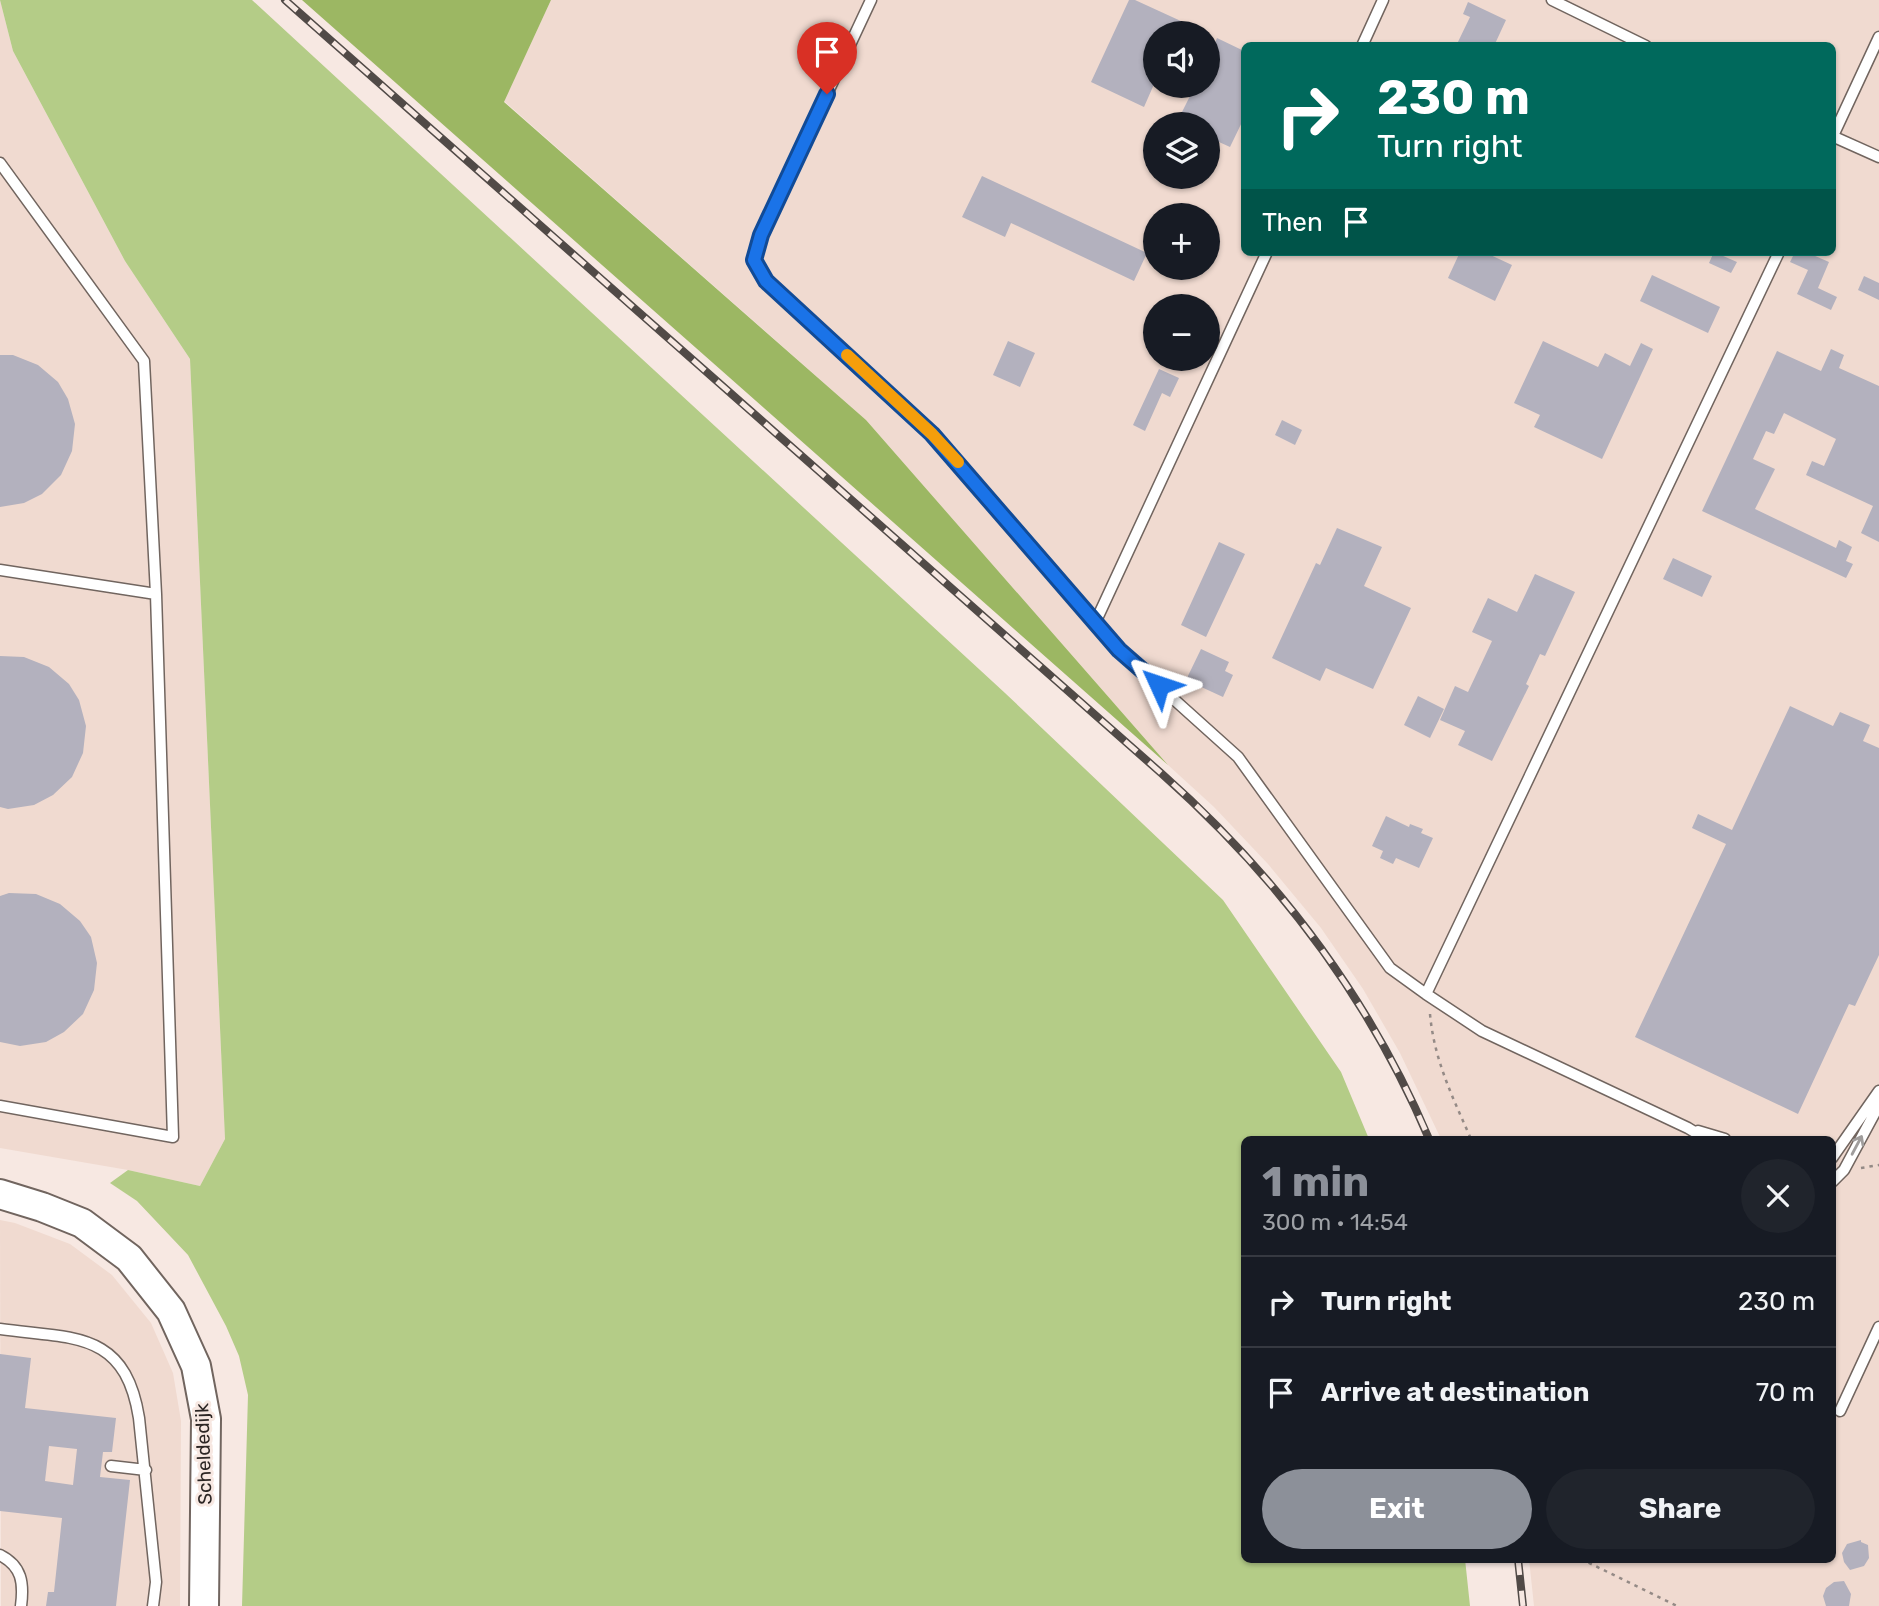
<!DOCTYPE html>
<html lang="en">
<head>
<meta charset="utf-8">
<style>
	body { margin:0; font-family:Rubik,sans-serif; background:#20242c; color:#f1f3f6; height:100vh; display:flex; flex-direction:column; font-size:26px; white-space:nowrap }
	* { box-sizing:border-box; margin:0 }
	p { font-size:23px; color:#9ea1a6 }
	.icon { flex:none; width:38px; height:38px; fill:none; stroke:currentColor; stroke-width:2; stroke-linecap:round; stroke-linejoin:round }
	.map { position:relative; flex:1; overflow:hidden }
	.sheet { position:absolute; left:1241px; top:1136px; width:595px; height:427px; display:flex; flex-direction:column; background:#171b24; border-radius:10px; box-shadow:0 2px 5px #0004 }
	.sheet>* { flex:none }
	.guide { position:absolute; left:1241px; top:42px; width:595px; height:214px; border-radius:10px; box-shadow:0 2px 5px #0004; background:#00695c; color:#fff; overflow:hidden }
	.controls { position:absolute; left:1143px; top:21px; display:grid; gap:14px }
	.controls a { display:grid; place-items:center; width:77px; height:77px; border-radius:50%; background:#171b24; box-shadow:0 2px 5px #0004; font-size:35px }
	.pin { position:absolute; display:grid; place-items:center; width:60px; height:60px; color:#fff; margin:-72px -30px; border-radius:50% 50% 50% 0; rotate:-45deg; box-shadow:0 0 7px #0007 }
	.pin .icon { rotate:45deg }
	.me { position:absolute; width:77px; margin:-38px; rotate:312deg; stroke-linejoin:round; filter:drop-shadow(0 0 5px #0008) }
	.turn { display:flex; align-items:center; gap:24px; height:147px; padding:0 21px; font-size:32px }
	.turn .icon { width:91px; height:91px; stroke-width:2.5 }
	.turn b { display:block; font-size:49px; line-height:60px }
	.then { display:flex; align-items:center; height:66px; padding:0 21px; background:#0003; gap:14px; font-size:26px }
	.round { display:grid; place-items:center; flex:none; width:74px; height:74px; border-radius:37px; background:#20242c }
	.summary { display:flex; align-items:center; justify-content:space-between; height:119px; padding:0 21px }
	h1 { font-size:42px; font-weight:700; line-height:52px; color:#8c9099 }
	.action { display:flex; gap:14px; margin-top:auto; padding:14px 21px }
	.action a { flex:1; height:80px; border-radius:42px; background:#8c9099; color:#fff; font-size:28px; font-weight:700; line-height:80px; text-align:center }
	.action a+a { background:#20242c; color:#f1f3f6 }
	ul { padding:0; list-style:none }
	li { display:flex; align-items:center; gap:21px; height:91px; padding:0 21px; border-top:2px solid #363941 }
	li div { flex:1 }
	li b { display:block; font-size:26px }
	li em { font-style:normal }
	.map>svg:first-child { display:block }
</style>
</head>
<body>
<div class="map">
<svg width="1879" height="1606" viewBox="0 0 1879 1606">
	<rect width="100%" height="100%" fill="#f7e8e2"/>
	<path fill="#f0dad0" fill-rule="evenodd" d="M0,0L13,51L125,261L190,359L225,1139L200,1186L128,1170L0,1148Z
		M551,0H1879V1606H1534L1529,1559H1832V1139H1441L1400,1053L1363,989L1321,928L1268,864L1214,807L1168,765L866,420L504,101ZM1155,33H1208V86H1155ZM1244,46H1832V252H1244ZM1155,124H1208V177H1155ZM1155,215H1208V268H1155ZM1155,306H1208V359H1155Z
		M0,1220L15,1223L70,1244L112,1275L151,1323L173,1373L181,1421L180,1606H1Z"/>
	<path fill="#b4cc87" d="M0,0H252L1005,693L1223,900L1341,1072L1369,1139H1244V1559H1465L1470,1606H242L248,1395L239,1356L226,1326L188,1255L137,1201L110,1183L128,1170L200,1186L225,1139L190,359L125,261L13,51Z"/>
	<path fill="#9cb763" d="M302,0H551L504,102L866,420L1168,765Z"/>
	<path fill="#b3b1be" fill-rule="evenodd" d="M1129,0H1135L1183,22L1178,33H1155V82L1144,107L1091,82Z
		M1468,2L1506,20L1494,46H1456L1470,17L1463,14Z
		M1217,38L1244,51V118L1230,147L1208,137V124H1176L1195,86H1208V59Z
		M982,176L1147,253L1134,281L1011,223L1005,237L962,217Z
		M1460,252H1484L1512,265L1495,301L1448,278Z
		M1714,252L1737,262L1731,273L1709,263Z
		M1795,252H1806L1829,262L1818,288L1837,297L1831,310L1797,294L1808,270L1790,262Z
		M1652,275L1720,307L1708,333L1640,301Z
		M1864,276L1879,283V300L1858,290Z
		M1008,341L1035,353L1020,387L993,375Z
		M1543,341L1598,367L1605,353L1630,366L1641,343L1653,349L1602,459L1534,427L1540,415L1514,403Z
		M1831,349L1844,355L1839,368L1879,386V542L1861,533L1873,506L1806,475L1812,461L1824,466L1836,439L1784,413L1774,434L1766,431L1753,459L1775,469L1755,509L1836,548L1839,540L1852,547L1846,561L1853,564L1846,578L1702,511L1777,351L1821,371Z
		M0,355H13L38,365L58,382L68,399L75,424L72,451L61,475L42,494L24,503L0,507Z
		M1159,369L1179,378L1170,397L1162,393L1145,431L1133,425Z
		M1282,420L1302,430L1295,445L1275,435Z
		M1337,528L1382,547L1364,586L1411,608L1373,689L1326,668L1320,681L1272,658L1316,563L1320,565Z
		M1219,542L1245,554L1206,637L1181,625Z
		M1673,558L1712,576L1702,597L1663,579Z
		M1535,574L1575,592L1545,656L1540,654L1526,684L1529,686L1492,761L1458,745L1465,731L1440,720L1455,686L1468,692L1492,641L1472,632L1488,598L1517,612Z
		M1201,649L1229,662L1225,671L1233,675L1223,697L1186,680Z
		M0,656L24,657L49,667L69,684L79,700L86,726L83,753L72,777L53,795L34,805L8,809L0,807Z
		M1418,696L1444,709L1430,738L1404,725Z
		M1790,706L1833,726L1840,712L1870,725L1863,741L1879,748V955L1855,1006L1849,1004L1798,1114L1635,1037L1726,844L1692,828L1698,814L1732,830Z
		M1386,816L1409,827L1410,824L1423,829L1421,833L1433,838L1419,868L1396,858L1393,864L1380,858L1383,851L1372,846Z
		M9,893L36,894L60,904L80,921L91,937L97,963L94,990L83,1014L64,1032L46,1042L20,1046L0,1042V896Z
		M0,1354L31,1358L25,1408L116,1418L112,1452H103L100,1477L130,1480L116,1606H46L48,1592H54L62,1518L0,1511ZM49,1446L77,1449L73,1485L45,1481Z
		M1861,1540V1542L1868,1545L1869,1558L1864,1566L1850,1570L1844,1562L1842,1553L1847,1544Z
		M1844,1581L1851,1594L1849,1606H1826L1823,1596L1826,1588L1834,1582Z"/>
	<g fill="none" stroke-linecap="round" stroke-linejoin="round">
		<defs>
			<path id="lane" d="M871,0L761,235L754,260L766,281L932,434L990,498L1095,623L1267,252
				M1552,0L1646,46
				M1362,46L1383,0
				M1832,136L1879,157
				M1832,138L1879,37
				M0,163L144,361L156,594L0,570
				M1095,623L1119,650L1238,757L1390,968L1426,994L1779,252
				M1426,994L1482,1031L1688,1128L1706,1139
				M0,1106L173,1137L156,594
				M1698,1131L1725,1139
				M1832,1158L1879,1091
				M1832,1182L1844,1170L1879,1105
				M0,1329C73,1339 125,1330 139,1418L156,1582L153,1606
				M1840,1411L1879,1327
				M111,1466L146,1470
				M0,1555C22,1566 24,1583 21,1606"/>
			<path id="secondary" d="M0,1194L42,1207L82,1223L129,1258L171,1311L196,1366L206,1419L204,1606"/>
		</defs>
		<use href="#lane" stroke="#71655f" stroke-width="13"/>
		<use href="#secondary" stroke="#71655f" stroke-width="32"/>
		<path stroke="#948a86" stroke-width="2.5" stroke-dasharray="3.5 5" stroke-linecap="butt" d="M1430,1014C1434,1060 1453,1098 1471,1139
			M1861,1168L1879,1165
			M1581,1559L1677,1606"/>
		<use href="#lane" stroke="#fff" stroke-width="10"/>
		<use href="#secondary" stroke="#fff" stroke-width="28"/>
		<defs>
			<path id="rail" d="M285,0L1161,773C1276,875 1369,997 1429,1139
				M1518,1559L1523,1606"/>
		</defs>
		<use href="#rail" stroke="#514a47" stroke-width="8"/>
		<use href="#rail" stroke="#f7e8e2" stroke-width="5" stroke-dasharray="16" stroke-linecap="butt"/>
	</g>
	<defs><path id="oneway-shaft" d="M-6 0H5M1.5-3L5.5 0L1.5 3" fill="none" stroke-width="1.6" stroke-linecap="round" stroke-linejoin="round" transform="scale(1.75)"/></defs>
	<use stroke="#a09d9c" href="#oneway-shaft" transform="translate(1857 1145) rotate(-62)"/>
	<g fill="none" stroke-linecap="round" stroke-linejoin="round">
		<defs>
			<path id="route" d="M827,94L761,235L754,260L766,281L932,434L1119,650L1159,685"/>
		</defs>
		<use href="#route" stroke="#114b97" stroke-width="18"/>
		<use href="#route" stroke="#1a73e8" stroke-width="12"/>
		<path stroke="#f59e0b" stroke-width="12" d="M847,355L932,434L958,462"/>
	</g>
	<g text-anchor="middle" stroke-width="6" stroke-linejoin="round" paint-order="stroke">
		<g font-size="19" fill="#2c2624" stroke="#f7e8e2">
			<text transform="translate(203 1454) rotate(-92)" y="7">Scheldedijk</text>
		</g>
	</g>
</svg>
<div class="controls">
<a><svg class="icon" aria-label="sound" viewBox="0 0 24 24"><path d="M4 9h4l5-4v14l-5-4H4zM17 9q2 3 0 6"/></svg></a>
<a><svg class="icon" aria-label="layers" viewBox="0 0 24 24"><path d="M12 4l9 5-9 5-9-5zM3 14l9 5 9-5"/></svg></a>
<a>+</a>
<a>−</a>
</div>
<div class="pin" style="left:827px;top:94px;background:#d93025"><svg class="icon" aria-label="arrive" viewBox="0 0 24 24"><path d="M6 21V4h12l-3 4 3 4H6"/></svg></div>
<svg class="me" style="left:1159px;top:685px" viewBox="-20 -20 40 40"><path d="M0-17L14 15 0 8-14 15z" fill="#1a73e8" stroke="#fff" stroke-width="4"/></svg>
<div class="guide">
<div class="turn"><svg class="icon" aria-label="right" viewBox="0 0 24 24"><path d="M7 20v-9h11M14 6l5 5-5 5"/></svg><div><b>230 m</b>Turn right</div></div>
<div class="then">Then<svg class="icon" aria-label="arrive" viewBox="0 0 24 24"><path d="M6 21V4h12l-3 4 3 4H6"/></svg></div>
</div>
<section class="sheet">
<div class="summary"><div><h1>1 min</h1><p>300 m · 14:54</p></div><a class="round"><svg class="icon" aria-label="close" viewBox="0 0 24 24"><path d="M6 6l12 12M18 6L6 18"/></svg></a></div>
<ul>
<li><svg class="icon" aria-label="right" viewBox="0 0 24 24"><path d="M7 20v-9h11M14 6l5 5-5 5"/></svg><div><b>Turn right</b></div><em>230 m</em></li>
<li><svg class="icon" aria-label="arrive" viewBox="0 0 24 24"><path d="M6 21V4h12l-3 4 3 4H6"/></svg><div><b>Arrive at destination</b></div><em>70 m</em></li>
</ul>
<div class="action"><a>Exit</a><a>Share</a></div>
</section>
</div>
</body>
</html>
